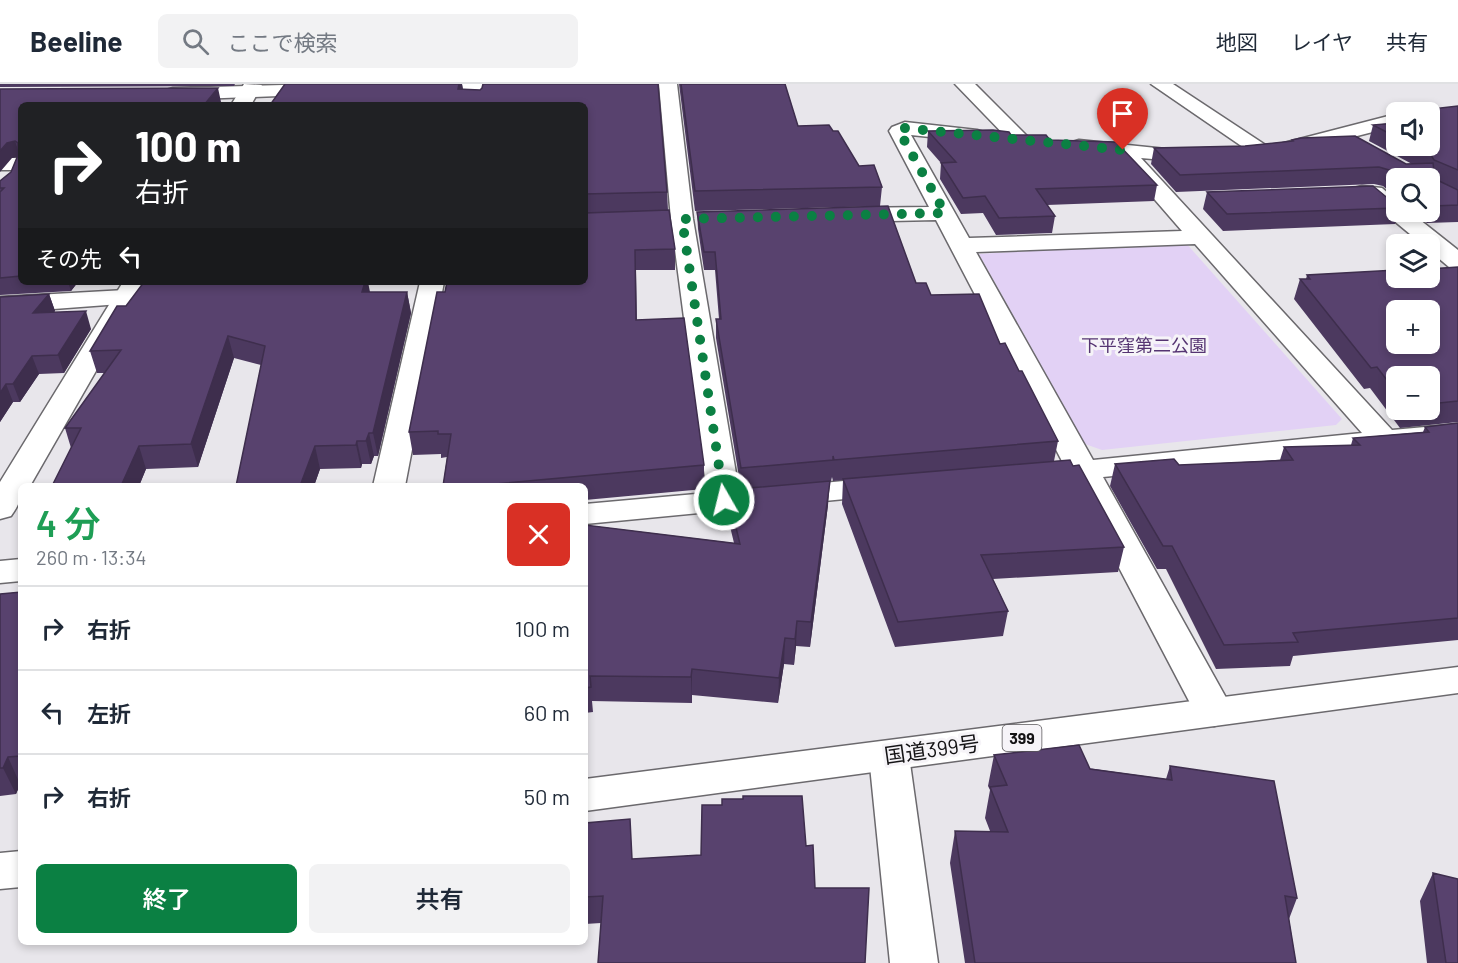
<!DOCTYPE html>
<html lang="ja">
<head>
<meta charset="utf-8">
<style>
	body { margin:0; font-family:Barlow,"Noto Sans JP",sans-serif; background:#f2f2f3; color:#1f2937; height:100vh; display:flex; flex-direction:column; font-size:22px; white-space:nowrap }
	* { box-sizing:border-box; margin:0 }
	p { font-size:20px; color:#747a83 }
	.icon { flex:none; width:33px; height:33px; fill:none; stroke:currentColor; stroke-width:2; stroke-linecap:round; stroke-linejoin:round }
	.map { position:relative; flex:1; overflow:hidden }
	.side { position:absolute; left:18px; top:399px; width:570px; height:462px; display:flex; flex-direction:column; background:#fff; border-radius:9px; box-shadow:0 3px 9px #0003 }
	.side>* { flex:none }
	.banner { position:absolute; left:18px; top:18px; width:570px; height:183px; border-radius:9px; box-shadow:0 3px 9px #0003; background:#202124; color:#fff; overflow:hidden }
	.tools { position:absolute; left:1386px; top:18px; display:grid; gap:12px }
	.tools a { display:grid; place-items:center; width:54px; height:54px; border-radius:9px; background:#fff; box-shadow:0 3px 9px #0003; font-size:30px }
	.pin { position:absolute; display:grid; place-items:center; width:51px; height:51px; color:#fff; margin:-62px -26px; border-radius:50% 50% 50% 0; rotate:-45deg; box-shadow:0 0 6px #0007 }
	.pin .icon { rotate:45deg }
	.me { position:absolute; width:66px; margin:-33px; rotate:352deg; stroke-linejoin:round; filter:drop-shadow(0 0 4px #0008) }
	.turn { display:flex; align-items:center; gap:21px; height:126px; padding:0 18px; font-size:27px }
	.turn .icon { width:78px; height:78px; stroke-width:2.5 }
	.turn b { display:block; font-size:42px; line-height:51px }
	.then { display:flex; align-items:center; height:57px; padding:0 18px; background:#0003; gap:12px; font-size:22px }
	.round { display:grid; place-items:center; flex:none; width:63px; height:63px; border-radius:9px; background:#f2f2f3 }
	.overview { display:flex; align-items:center; justify-content:space-between; height:102px; padding:0 18px }
	h1 { font-size:36px; font-weight:600; line-height:45px; color:#1e9e55 }
	.action { display:flex; gap:12px; margin-top:auto; padding:12px 18px }
	.action a { flex:1; height:69px; border-radius:9px; background:#0b8043; color:#fff; font-size:24px; font-weight:600; line-height:69px; text-align:center }
	.action a+a { background:#f2f2f3; color:#1f2937 }
	ul { padding:0; list-style:none }
	li { display:flex; align-items:center; gap:18px; height:84px; padding:0 18px; border-top:2px solid #e0e1e3 }
	li div { flex:1 }
	li b { display:block; font-size:22px }
	li em { font-style:normal }
	header { display:flex; align-items:center; gap:36px; box-sizing:border-box; height:84px; padding:0 30px; background:#fff; border-bottom:2px solid #e0e1e3 }
	header strong { font-size:28px }
	nav { display:flex; gap:33px; margin-inline-start:auto; font-size:21px }
	.search { width:420px; height:54px; background:#f2f2f3; display:flex; align-items:center; gap:15px; box-sizing:border-box; padding:0 21px; border-radius:9px; color:#747a83; font-size:22px }
	.map>svg:first-child { display:block }
</style>
</head>
<body>
<header>
<strong>Beeline</strong>
<div class="search"><svg class="icon" aria-label="search" viewBox="0 0 24 24"><circle cx="10" cy="10" r="6"/><path d="M15 15l6 6"/></svg>ここで検索</div>
<nav><a>地図</a><a>レイヤ</a><a>共有</a></nav>
</header>
<div class="map">
<svg width="1458" height="879" viewBox="0 0 1458 879">
	<rect width="100%" height="100%" fill="#e8e6eb"/>
	<path fill="#e2d1f5" d="M1185,158L1342,335L1336,341L1102,366L1085,360L979,170Z"/>
	<g fill="none" stroke-linecap="round" stroke-linejoin="round">
		<defs>
			<path id="minor" d="M322,0L329,2L331,6L329,10L173,16L166,14L164,10L166,6L173,4Z
				M411,0H485L482,21H462L466,6L419,8L412,6Z
				M659,0H677L693,135L739,407L886,393L897,396L902,403L897,410L585,440V420L707,409L671,135Z
				M955,0H975L1027,52L1030,56L1027,60H1013Z
				M1151,0H1173L1270,64L1273,68L1270,72L1263,74L1256,72Z
				M1396,30V42L1287,70L1280,68L1277,64L1280,60Z
				M905,38L977,46L984,48L987,52L984,56L977,58L911,51L969,154L1182,147L1117,72L1072,66L1069,62L1072,58L1079,56L1205,69L1208,73L1205,77L1198,79L1141,74L1392,346L1458,340V358L1103,393L1234,628L1228,638L1214,642L1200,638L1073,396L1052,395L1047,388L1052,381L1063,379L936,136L845,138L837,136L834,131L837,126L845,124L929,123L889,47L892,43ZM1195,160L1362,349L1093,376L976,168Z
				M0,74H21V86H0Z
				M1362,102L1382,104L1396,116V128H1410L1458,166V185L1449,183L1430,167V160H1422L1369,116L1354,114L1351,109L1354,104Z
				M420,198H444L405,402H373Z
				M125,206L134,209L138,214L134,219L0,229V213Z
				M21,475V497L0,499V477Z
				M889,657L903,661L909,672L938,879H890L869,672L875,661Z"/>
			<path id="tertiary" d="M244,0L262,1L251,21H231Z
				M123,198H147L30,402H21C21,415 19,421 11,432L0,435V398Z"/>
			<path id="trunk" d="M1458,583V609L585,727V695Z
				M21,767V803L0,805V769Z"/>
		</defs>
		<use href="#minor" stroke="#6b696d" stroke-width="3"/>
		<use href="#tertiary" stroke="#6b696d" stroke-width="3"/>
		<use href="#trunk" stroke="#6b696d" stroke-width="3"/>
		<use href="#minor" fill="#fff" fill-rule="evenodd"/>
		<use href="#tertiary" fill="#fff" fill-rule="evenodd"/>
		<use href="#trunk" fill="#fff" fill-rule="evenodd"/>
	</g>
	<path fill="#4c395f" fill-rule="evenodd" d="M0,0H235L234,2L0,3Z
		M285,0H462L463,5L480,6L482,4L483,0H658L667,108L668,126H669L675,165V186H636L637,236L684,234L704,381V405L585,416V402H443L447,373L441,374V370L413,371L409,348L437,208H445L447,198H585V21H270Z
		M679,0H785L798,42L833,47L859,82L882,103L880,122L695,127Z
		M0,5L221,18L21,21V198H78L71,207L0,211V97L11,88L17,73L12,74Z
		M1458,22V106L1435,95L1458,106V138L1427,139L1413,128H1430V94H1396V113L1383,102L1374,100L1176,108L1151,80L1154,64L1245,62L1292,57V56L1406,80H1412L1369,57L1373,41L1391,39L1394,32L1396,31V62H1430Z
		M928,47L1011,51L1050,56L1157,101L1154,117L1047,121L1055,132L1052,149L996,151L983,129L961,130L940,95L941,79L927,63Z
		M1207,108L1396,121V128H1399L1395,140L1223,147L1203,125Z
		M697,128L916,199L931,211L1000,260L1019,287L1058,357L1054,377L1073,382L1124,463L1118,488L993,495L1008,527L1003,552L895,563L842,420L843,396L833,397L832,393L831,397L741,405L716,254V235H719L715,186H704L698,145Z
		M1458,183V338L1400,344L1370,304L1364,305L1294,215L1300,195H1306L1307,191ZM1396,292H1430V326H1396Z
		M370,208H407L411,229L378,372H374L371,380H362L361,384L320,385L314,402H236L261,281L234,274L198,383L146,385L139,402H52L71,364L65,344L105,289H97L90,267Z
		M49,210L55,227L54,228L91,245L64,289L39,290L20,318H13L0,338V213Z
		M1458,339V556L1293,572L1290,582L1216,585L1166,485H1157L1110,402L1115,380L1179,381L1280,376L1284,363L1351,361L1353,354L1423,348L1425,343Z
		M727,406L828,421L810,563L796,562L794,581L784,580L778,619L692,611V619L592,617L593,628L585,629V441L734,459L727,430Z
		M21,508V699L16,710L0,712V510Z
		M994,671L1166,695L1170,682L1297,814L1289,835L1296,879H965L950,779L955,747H990L985,734L990,706L988,702Z
		M743,712H802L601,839L585,840V739L632,775L701,771L722,721L743,715Z
		M1433,789L1458,879H1427L1420,817Z"/>
	<path fill="#3e2e4d" d="M459,0H462L463,8L458,5Z
		M218,4L221,18L219,21H204Z
		M15,57L20,72L12,74L0,88V67L7,59Z
		M68,198H78L71,207Z
		M358,198H368L371,213L366,229Z
		M407,208L411,229L378,372L373,349Z
		M49,210L55,227L39,247L33,229Z
		M86,227L91,245L64,289L58,271Z
		M228,252L234,274L198,383L191,360Z
		M32,272L39,290L20,318L13,300Z
		M6,300L13,318L0,338V309Z
		M369,349L374,372L371,380L366,357Z
		M357,357L362,380L361,384L356,361Z
		M139,362L146,385L139,402H121Z
		M315,362L320,385L314,402H300Z
		M830,397L828,421L810,563L811,538Z
		M797,537L796,562L794,581L795,555Z
		M785,554L784,580L778,619L779,594Z
		M692,585V619L691,593Z
		M8,673L20,700L16,710L3,684Z"/>
	<path fill="#58426e" stroke="#3e2e4d" stroke-width="1.5" fill-rule="evenodd" d="M285,0H459L458,5L480,6L482,4L483,0H658L667,108L585,110V21H270Z
		M681,0H785L798,42L829,41L833,47H838L859,82L874,81L882,103L695,107Z
		M218,4L204,21H21V192L0,194V108L4,104H0V97L11,88L18,71V59L15,57L7,59L0,67V5Z
		M1458,22V86L1434,76L1431,71L1413,62H1430V28H1406Z
		M1396,39V53L1373,41Z
		M993,46L1009,48L1011,51H1046L1050,56L1116,58L1157,101L1036,105L1055,132L999,134L985,112L963,114L941,79L956,78L928,47Z
		M1355,52L1406,80L1433,79L1435,95L1458,106V121L1433,122L1430,119V94H1399L1389,86L1379,83L1180,91L1154,64L1245,62L1293,57L1292,56L1301,54Z
		M1373,102L1396,121V124L1227,130L1207,108Z
		M888,122L916,199H926L931,211L979,210L1000,260L1005,259L1019,287H1022L1058,357L834,376L833,372V376L741,384L716,235H721L715,168H704L697,128Z
		M669,126L675,165L635,166L636,236L684,234L704,381L473,402H443L451,350H438V347L409,348L437,208H445L447,198H585V129Z
		M1458,183V317L1430,320V292H1396V308L1377,283L1371,284L1300,195H1310L1307,191L1396,186V194H1430V185ZM1396,226H1430V260H1396Z
		M144,198H365L362,208H407L373,349H369L366,357H357L356,361L315,362L300,402H236L265,262L228,252L191,360L139,362L121,402H52L81,344H65L121,266L90,267L117,222H126Z
		M49,210L33,229L86,227L58,271L32,272L13,300H6L0,309V213Z
		M1458,339V534L1293,549L1298,558L1224,561L1172,462H1163L1115,380L1174,375L1179,381L1293,376L1284,363L1360,361L1353,354L1429,348L1425,343Z
		M1070,376L1073,382L1079,381L1124,463L981,471L1008,527L898,538L843,395Z
		M830,397L811,538L797,537L795,555L785,554L779,594L692,585L691,593L590,592L591,603L585,604V441L740,460L727,406Z
		M21,508V672L8,673L3,684H0V510Z
		M1079,661L1090,685L1172,696L1170,682L1274,697L1297,814L1285,812L1296,879H975L955,747L1008,748L990,703L1007,701L994,671Z
		M743,712H802L806,762L813,761L815,804H869L865,879H598L603,812L585,813V739L630,735L632,775L701,771L702,721H722V715H743Z
		M1433,789L1458,795V879H1446Z"/>
	<g fill="none" stroke-linecap="round" stroke-linejoin="round">
		<path stroke="#0b8043" stroke-width="10" stroke-dasharray="0 18" d="M724,416L682,135L945,129L899,47L904,44L1123,66"/>
	</g>
	<g text-anchor="middle" stroke-width="6" stroke-linejoin="round" paint-order="stroke">
		<rect fill="#f6f4f8" stroke="#585659" stroke-width="1.5" x="1002.5" y="641" width="39" height="26" rx="4.5"/>
		<g font-size="16" font-weight="bold" fill="#141315">
			<text x="1022" y="660">399</text>
		</g>
		<g font-size="18" fill="#553472" stroke="#f6f4f8">
			<text x="1144" y="268">下平窪第二公園</text>
		</g>
		<g font-size="21" fill="#141315" stroke="#f6f4f8">
			<text transform="translate(932 666) rotate(-8)" y="7">国道399号</text>
		</g>
	</g>
</svg>
<div class="tools">
<a><svg class="icon" aria-label="sound" viewBox="0 0 24 24"><path d="M4 9h4l5-4v14l-5-4H4zM17 9q2 3 0 6"/></svg></a>
<a><svg class="icon" aria-label="search" viewBox="0 0 24 24"><circle cx="10" cy="10" r="6"/><path d="M15 15l6 6"/></svg></a>
<a><svg class="icon" aria-label="layers" viewBox="0 0 24 24"><path d="M12 4l9 5-9 5-9-5zM3 14l9 5 9-5"/></svg></a>
<a>+</a>
<a>−</a>
</div>
<div class="pin" style="left:1123px;top:66px;background:#d93025"><svg class="icon" aria-label="arrive" viewBox="0 0 24 24"><path d="M6 21V4h12l-3 4 3 4H6"/></svg></div>
<svg class="me" style="left:724px;top:416px" viewBox="-20 -20 40 40"><circle r="17" fill="#0b8043" stroke="#fff" stroke-width="3"/><path d="M0-11L8 9 0 5-8 9z" fill="#fff"/></svg>
<div class="banner">
<div class="turn"><svg class="icon" aria-label="right" viewBox="0 0 24 24"><path d="M7 20v-9h11M14 6l5 5-5 5"/></svg><div><b>100 m</b>右折</div></div>
<div class="then">その先<svg class="icon" aria-label="left" viewBox="0 0 24 24"><path d="M17 20v-9H6M10 6l-5 5 5 5"/></svg></div>
</div>
<section class="side">
<div class="overview"><div><h1>4 分</h1><p>260 m · 13:34</p></div><a class="round" style="background:#d93025;color:#fff"><svg class="icon" aria-label="close" viewBox="0 0 24 24"><path d="M6 6l12 12M18 6L6 18"/></svg></a></div>
<ul>
<li><svg class="icon" aria-label="right" viewBox="0 0 24 24"><path d="M7 20v-9h11M14 6l5 5-5 5"/></svg><div><b>右折</b></div><em>100 m</em></li>
<li><svg class="icon" aria-label="left" viewBox="0 0 24 24"><path d="M17 20v-9H6M10 6l-5 5 5 5"/></svg><div><b>左折</b></div><em>60 m</em></li>
<li><svg class="icon" aria-label="right" viewBox="0 0 24 24"><path d="M7 20v-9h11M14 6l5 5-5 5"/></svg><div><b>右折</b></div><em>50 m</em></li>
</ul>
<div class="action"><a>終了</a><a>共有</a></div>
</section>
</div>
</body>
</html>
